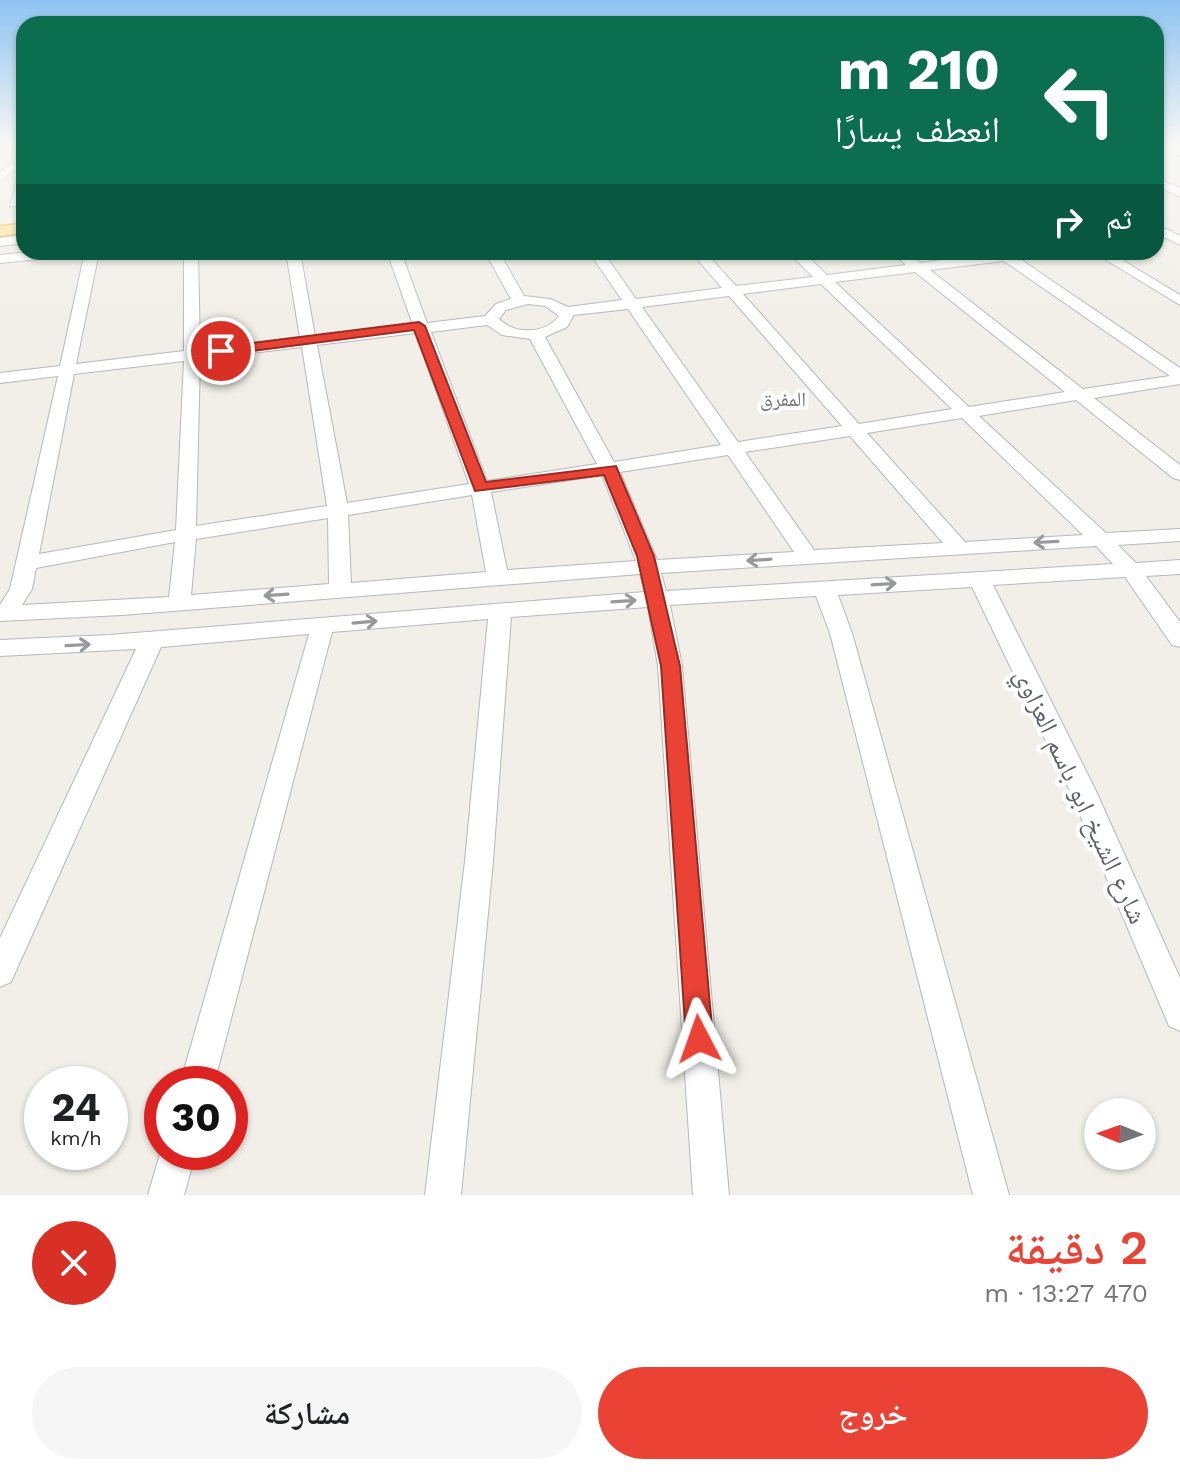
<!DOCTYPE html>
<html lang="ar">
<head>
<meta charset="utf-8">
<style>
	body { margin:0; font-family:"Work Sans","Noto Naskh Arabic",sans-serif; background:#f6f6f6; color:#202124; direction:rtl; height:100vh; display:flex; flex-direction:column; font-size:30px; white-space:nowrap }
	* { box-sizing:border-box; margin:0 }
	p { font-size:26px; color:#757577 }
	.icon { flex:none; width:44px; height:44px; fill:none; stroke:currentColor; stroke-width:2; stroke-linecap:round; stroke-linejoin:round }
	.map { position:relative; height:1195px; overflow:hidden; direction:ltr }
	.side { display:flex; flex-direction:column; background:#fff; flex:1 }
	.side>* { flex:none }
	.hud { position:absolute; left:16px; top:16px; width:1148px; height:244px; border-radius:24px; box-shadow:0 2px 6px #0004; direction:rtl; background:#0b6e4f; color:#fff; overflow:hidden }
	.needle { width:52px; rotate:271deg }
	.fabs { position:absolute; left:1084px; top:1098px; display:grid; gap:16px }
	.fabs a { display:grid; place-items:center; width:72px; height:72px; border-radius:50%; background:#fff; box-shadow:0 2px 6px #0004; font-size:40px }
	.speed { position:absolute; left:24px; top:1066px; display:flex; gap:16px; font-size:40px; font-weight:700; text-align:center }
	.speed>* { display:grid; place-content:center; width:104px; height:104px; border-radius:50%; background:#fff; box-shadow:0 2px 6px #0004; line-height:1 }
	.speed small { font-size:20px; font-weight:400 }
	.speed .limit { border:12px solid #d22; background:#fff; color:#111 }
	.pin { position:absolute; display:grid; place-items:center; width:68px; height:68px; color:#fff; margin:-34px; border:4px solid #fff; border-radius:50%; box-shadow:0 2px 8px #0007 }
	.me { position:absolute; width:88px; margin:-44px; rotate:356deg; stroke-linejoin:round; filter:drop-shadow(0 0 6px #0008) }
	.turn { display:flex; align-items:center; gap:28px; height:168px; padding:0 32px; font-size:36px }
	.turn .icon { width:104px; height:104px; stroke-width:2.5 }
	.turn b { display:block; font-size:56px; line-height:68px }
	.then { display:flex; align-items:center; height:76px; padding:0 32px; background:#0003; gap:16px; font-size:30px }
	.round { display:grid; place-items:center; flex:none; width:84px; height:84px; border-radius:42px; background:#f6f6f6 }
	.head { display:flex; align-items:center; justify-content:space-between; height:136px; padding:0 32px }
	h1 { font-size:48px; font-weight:600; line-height:60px; color:#ea4335 }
	.primary-button { display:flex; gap:16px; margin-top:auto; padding:16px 32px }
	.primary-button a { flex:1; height:92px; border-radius:48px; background:#ea4335; color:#fff; font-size:32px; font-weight:600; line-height:92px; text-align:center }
	.primary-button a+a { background:#f6f6f6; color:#202124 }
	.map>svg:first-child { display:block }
</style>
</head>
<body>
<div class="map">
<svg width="1180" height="1195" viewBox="0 0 1180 1195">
	<rect width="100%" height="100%" fill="#f1efe8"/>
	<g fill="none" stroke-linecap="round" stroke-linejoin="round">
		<defs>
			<path id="minor" d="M0,146H16L0,150Z
				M1159,146L1180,149V156L1160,148Z
				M24,154V163L0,181V172Z
				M24,172V192L20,204L10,207L18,175Z
				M1156,178L1180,188V197L1156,186Z
				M1156,224L1180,236V245L1156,233Z
				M24,235V243L0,246V238Z
				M30,252H77L70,256L0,263V255Z
				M85,252H99L76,364L184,351V252H198L200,350L300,338L286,252H300L315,336L413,325L387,252H401L427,323L485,316L496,304L511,299L485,252H499L524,296L550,299L568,307L622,300L589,252H603L636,299L722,288L691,252H705L736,286L813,277L788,252H803L827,275L906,265L891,252H906L921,263L998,252H1051L1044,256L1020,259L1180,368V384L1094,398L1180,465V480L1173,478L1076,400L979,416L1106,533L1180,529V541L1118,545L1136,563L1180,560V574L1146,576L1180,622V647L1172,645L1125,577L993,585L1095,789L1180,978V1031L1169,1026L1069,789L972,587L838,595L852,633L1009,1195H973L830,633L816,596L670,605L682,666L729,1195H693L658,666L648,607L511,617L493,861L461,1195H425L465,861L488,619L332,632L214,1084H180L309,634L161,647L11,982L0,987V938L136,649L0,656V640L109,635L645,592L640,574L122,615L0,621V605L10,589L58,376L0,383V373L60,366ZM1004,261L1170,376L1083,389L930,270ZM915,272L1065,392L969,407L835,282ZM821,284L952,409L859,424L743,294ZM729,296L842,426L738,442L642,307ZM528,304L545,306L559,316C545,334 516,335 499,319L506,310ZM628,309L721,445L614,462L545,337L567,327L574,315ZM487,325L502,335L530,339L597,464L487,481L431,332ZM416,333L469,484L347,503L317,345ZM302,347L327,506L196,526L200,359ZM184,361L176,530L39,554L74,374ZM962,418L1083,535L965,542L867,433ZM850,436L943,543L814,550L745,452ZM728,455L794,552L657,560L620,472ZM602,475L636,561L507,570L491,492ZM472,495L486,572L351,583L348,515ZM328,518L329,584L191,595L196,539ZM175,542L169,597L22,605L32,589L36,568ZM1096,546L1113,564L666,591L661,573Z
				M1093,252H1109L1180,295V305Z
				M162,1147V1152H196L184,1195H148Z"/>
			<path id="highway" d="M24,223V233L0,236V226Z"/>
		</defs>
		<use href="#minor" stroke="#b5b8bc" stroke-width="2"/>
		<use href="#highway" stroke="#f9ab00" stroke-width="2"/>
		<use href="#minor" fill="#fff" fill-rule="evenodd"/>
		<use href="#highway" fill="#fde293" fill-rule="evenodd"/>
	</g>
	<defs><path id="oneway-shaft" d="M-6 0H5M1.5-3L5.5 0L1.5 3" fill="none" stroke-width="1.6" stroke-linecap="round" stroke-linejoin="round" transform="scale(2)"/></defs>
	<g stroke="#979a9d">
		<use href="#oneway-shaft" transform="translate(1046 542) rotate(177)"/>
		<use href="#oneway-shaft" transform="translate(759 560) rotate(176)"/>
		<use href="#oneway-shaft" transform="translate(884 584) rotate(-4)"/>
		<use href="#oneway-shaft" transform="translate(276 595) rotate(176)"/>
		<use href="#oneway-shaft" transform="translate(624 601) rotate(-4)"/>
		<use href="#oneway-shaft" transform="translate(365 622) rotate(-5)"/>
		<use href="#oneway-shaft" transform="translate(78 645) rotate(-3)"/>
	</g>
	<linearGradient id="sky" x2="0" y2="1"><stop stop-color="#8fc3f1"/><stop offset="0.47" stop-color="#f9f8f5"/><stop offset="1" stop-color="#f9f8f5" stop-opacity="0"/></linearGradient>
	<rect width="1180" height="313" fill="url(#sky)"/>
	<path fill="#ea4335" stroke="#982c22" stroke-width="2" d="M419,322L425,326L486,482L616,466L654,556L680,666L713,1039L709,1049L699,1053L690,1049L686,1039L661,666L637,556L604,475L475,491L414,330L221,355L214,351L221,347Z"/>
	<g text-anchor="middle" stroke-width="8" stroke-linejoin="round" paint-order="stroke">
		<g font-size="20" fill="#70757a" stroke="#fff">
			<text x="783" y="406">المفرق</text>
		</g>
		<g font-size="26" fill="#5f6368" stroke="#fff">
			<text transform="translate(1081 796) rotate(65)" y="9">شارع الشيخ ابو باسم العزاوي</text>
		</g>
	</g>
</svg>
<div class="fabs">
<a><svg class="needle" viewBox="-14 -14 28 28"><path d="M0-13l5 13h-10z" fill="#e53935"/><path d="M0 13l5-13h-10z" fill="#757577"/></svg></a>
</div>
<div class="speed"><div>24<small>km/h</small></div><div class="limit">30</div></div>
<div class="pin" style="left:221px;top:351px;background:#d93025"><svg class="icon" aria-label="arrive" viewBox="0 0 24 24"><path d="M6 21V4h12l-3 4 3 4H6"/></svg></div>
<svg class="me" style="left:699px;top:1039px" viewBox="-20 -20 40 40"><path d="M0-17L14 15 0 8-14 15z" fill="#ea4335" stroke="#fff" stroke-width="4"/></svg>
<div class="hud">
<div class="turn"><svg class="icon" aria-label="left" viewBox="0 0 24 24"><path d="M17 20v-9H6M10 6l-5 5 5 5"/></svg><div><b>210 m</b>انعطف يسارًا</div></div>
<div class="then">ثم<svg class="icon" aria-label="right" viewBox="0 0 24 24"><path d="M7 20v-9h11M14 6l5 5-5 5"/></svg></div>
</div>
</div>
<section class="side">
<div class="head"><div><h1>2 دقيقة</h1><p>470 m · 13:27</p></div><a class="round" style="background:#d93025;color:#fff"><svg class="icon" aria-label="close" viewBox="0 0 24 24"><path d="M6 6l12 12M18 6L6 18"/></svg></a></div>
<div class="primary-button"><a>خروج</a><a>مشاركة</a></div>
</section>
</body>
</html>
